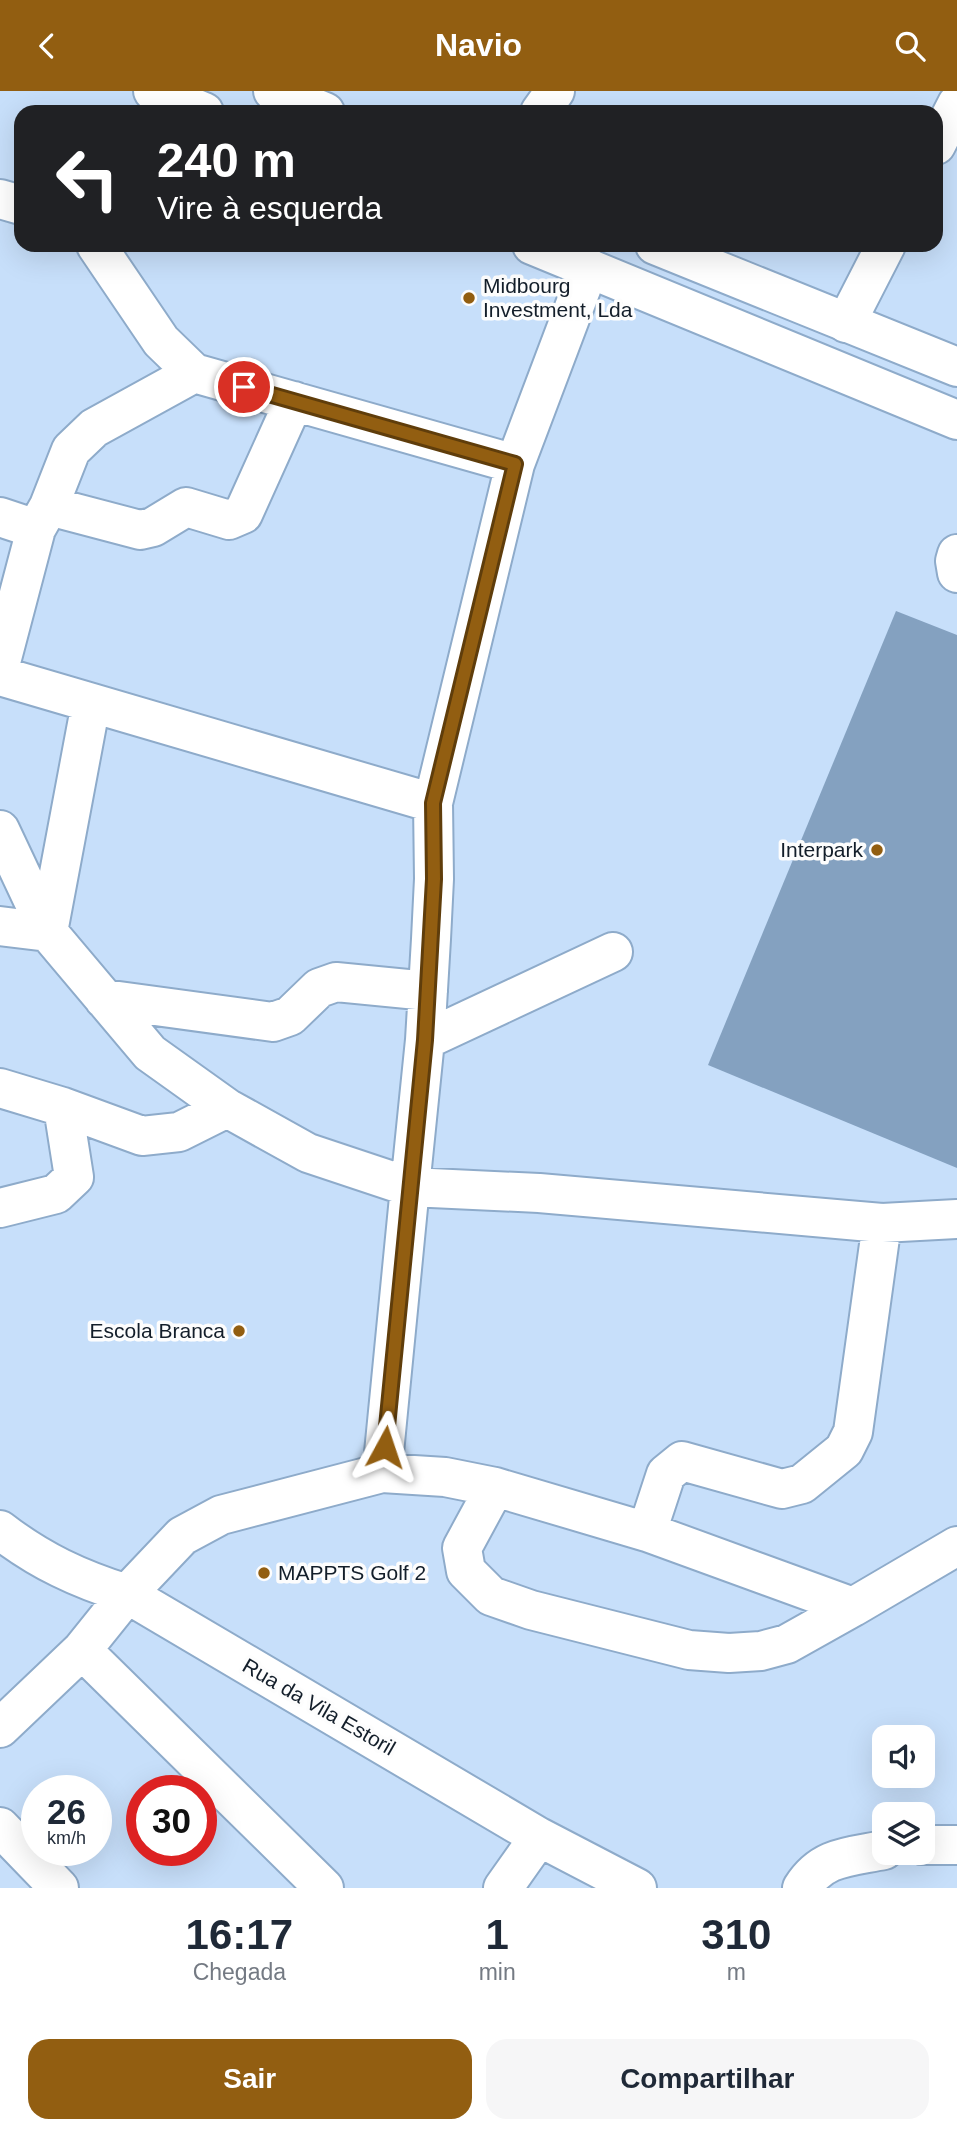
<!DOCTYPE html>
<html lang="pt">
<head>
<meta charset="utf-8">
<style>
	body { margin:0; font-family:Arial,sans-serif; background:#f6f6f7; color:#1f2937; height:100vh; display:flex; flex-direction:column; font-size:26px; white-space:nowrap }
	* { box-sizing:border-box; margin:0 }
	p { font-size:23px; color:#747a83 }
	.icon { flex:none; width:38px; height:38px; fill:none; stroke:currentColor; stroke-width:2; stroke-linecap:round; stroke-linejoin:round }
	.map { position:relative; height:1797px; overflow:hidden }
	.side { display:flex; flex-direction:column; background:#fff; flex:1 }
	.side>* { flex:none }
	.hud { position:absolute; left:14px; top:14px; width:929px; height:147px; border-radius:21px; box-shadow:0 7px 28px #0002; background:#202124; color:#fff; overflow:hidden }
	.tools { position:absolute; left:872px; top:1634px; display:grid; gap:14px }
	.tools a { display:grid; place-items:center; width:63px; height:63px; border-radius:14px; background:#fff; box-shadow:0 7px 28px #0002; font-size:35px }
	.speed { position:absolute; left:21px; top:1684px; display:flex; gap:14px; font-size:35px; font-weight:700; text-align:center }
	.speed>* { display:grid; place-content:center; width:91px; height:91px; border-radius:50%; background:#fff; box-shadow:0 7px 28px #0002; line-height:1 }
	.speed small { font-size:18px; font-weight:400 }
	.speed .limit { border:10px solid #d22; background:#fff; color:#111 }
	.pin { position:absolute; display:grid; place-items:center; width:60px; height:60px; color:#fff; margin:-30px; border:4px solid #fff; border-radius:50%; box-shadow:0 2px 7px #0007 }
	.me { position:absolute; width:77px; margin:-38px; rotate:5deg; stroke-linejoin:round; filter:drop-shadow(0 0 5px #0008) }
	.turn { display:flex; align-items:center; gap:24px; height:147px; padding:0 28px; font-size:32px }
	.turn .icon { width:91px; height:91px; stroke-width:2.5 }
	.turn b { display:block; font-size:49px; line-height:60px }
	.eta { display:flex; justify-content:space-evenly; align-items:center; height:119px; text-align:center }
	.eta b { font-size:42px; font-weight:700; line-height:49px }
	.button { display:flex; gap:14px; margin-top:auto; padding:14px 28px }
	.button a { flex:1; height:80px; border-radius:21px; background:#925e11; color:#fff; font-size:28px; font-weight:700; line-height:80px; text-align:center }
	.button a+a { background:#f6f6f7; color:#1f2937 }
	header { display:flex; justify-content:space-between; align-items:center; height:91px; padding:0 28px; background:#925e11; color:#fff; font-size:32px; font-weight:700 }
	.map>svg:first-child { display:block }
</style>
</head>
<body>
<header><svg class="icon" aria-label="back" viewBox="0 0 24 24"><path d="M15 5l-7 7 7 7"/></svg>Navio<svg class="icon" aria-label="search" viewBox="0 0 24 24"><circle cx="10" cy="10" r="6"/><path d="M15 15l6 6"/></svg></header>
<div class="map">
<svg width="957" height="1797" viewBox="0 0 957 1797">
	<rect width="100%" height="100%" fill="#c7dffa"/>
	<path fill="#84a1c0" d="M896,520L957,544V1077L708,974Z"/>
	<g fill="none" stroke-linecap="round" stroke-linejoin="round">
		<defs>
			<path id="minor" d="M540,21L555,0
				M936,54L957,13
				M0,108L21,114
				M96,154L161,250L194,282L515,373
				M589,177L515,373L433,712L434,788L431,848L425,949L410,1096L539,1102L882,1132L957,1128
				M846,232L886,154
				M49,415L140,439L153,436L186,416L229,429L243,423L294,310
				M0,426L36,438
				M957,463L955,470L957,482
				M0,575L36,438L49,415L71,359L94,337L194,282
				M0,585L433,712
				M0,739L48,841L150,962L227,1017L308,1062L410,1096L382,1382
				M0,835L48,841L91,612
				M104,908L273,931L290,925L319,897L336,891L428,900
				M425,949L613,861
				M0,997L63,1016L142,1045L179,1041L227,1017
				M0,1117L56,1103L74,1086L63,1016
				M495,1396L462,1457L466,1480L491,1505L531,1519L689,1559L729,1562L761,1560L787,1553L853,1516
				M0,1439C40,1470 79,1488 127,1503L539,1746L637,1797
				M647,1441L666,1383L682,1370L782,1398L802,1393L844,1359L853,1341L882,1132
				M82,1559L324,1797
				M0,1637L82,1559L127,1503L182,1445L221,1424L382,1382L445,1386L495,1396L647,1441L853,1516L957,1455
				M0,1736L59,1797
				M922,1754H957
				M503,1797L539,1746
				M802,1797C822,1765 849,1766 884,1759"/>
			<path id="highway" d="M153,0L204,21
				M273,0L325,21
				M532,154L957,329
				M655,154L957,276"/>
		</defs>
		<use href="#minor" stroke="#8eabca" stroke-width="42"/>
		<use href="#highway" stroke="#8eabca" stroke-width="42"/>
		<use href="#minor" stroke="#fff" stroke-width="38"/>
		<use href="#highway" stroke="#fff" stroke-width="38"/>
	</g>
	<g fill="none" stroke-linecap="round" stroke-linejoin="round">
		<defs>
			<path id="route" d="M244,296L515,373L433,712L434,788L425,949L385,1356"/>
		</defs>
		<use href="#route" stroke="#5f3d0b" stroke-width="18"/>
		<use href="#route" stroke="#925e11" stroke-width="12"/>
	</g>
	<g fill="#925e11" stroke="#fdfdfd" stroke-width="2.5">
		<circle cx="469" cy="207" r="7"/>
		<circle cx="877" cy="759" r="7"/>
		<circle cx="239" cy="1240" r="7"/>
		<circle cx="264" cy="1482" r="7"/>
	</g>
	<g text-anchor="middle" stroke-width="7" stroke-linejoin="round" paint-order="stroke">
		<g font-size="21" fill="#131e2a" stroke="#fdfdfd" text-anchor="start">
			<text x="483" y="202">Midbourg<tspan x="483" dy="24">Investment, Lda</tspan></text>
			<text x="863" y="766" text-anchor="end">Interpark</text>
			<text x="225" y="1247" text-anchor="end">Escola Branca</text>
			<text x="278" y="1489">MAPPTS Golf 2</text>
		</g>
		<g font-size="21" fill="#131e2a" stroke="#fdfdfd">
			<text transform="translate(319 1616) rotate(30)" y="7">Rua da Vila Estoril</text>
		</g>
	</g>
</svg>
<div class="tools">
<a><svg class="icon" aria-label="sound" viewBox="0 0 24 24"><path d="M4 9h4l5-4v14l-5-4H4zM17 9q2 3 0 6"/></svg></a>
<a><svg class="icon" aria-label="layers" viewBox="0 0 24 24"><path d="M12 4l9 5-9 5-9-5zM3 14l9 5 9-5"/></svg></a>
</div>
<div class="speed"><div>26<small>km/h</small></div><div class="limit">30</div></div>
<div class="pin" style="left:244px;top:296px;background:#d93025"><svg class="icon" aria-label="arrive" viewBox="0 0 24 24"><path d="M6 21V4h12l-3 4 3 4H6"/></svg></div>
<svg class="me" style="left:385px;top:1356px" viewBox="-20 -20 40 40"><path d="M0-17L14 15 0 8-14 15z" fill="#925e11" stroke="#fff" stroke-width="4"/></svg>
<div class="hud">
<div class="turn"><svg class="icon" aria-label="left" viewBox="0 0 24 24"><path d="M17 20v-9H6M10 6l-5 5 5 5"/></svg><div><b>240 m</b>Vire à esquerda</div></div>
</div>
</div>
<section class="side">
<div class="eta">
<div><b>16:17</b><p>Chegada</p></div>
<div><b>1</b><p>min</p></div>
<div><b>310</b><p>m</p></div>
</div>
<div class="button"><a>Sair</a><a>Compartilhar</a></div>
</section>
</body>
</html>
